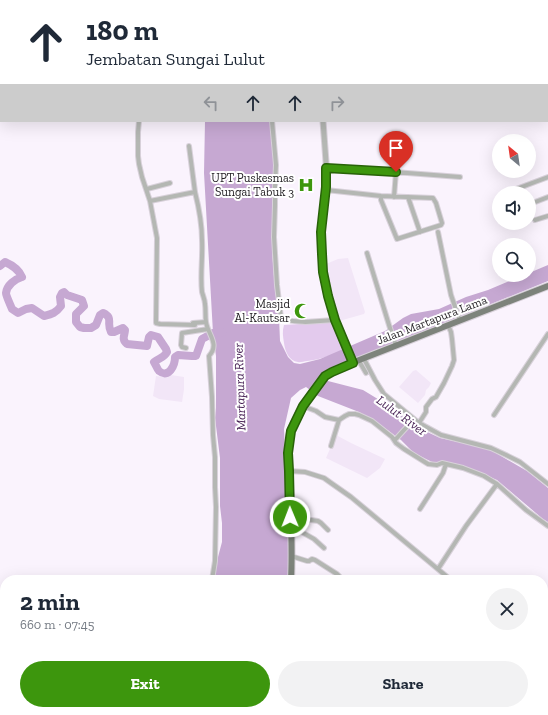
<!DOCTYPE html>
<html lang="en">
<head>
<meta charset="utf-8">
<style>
	body { margin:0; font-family:"Zilla Slab",serif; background:#f2f2f3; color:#1f2937; height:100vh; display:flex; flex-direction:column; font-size:15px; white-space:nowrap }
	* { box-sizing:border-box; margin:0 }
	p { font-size:13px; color:#747a83 }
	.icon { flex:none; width:22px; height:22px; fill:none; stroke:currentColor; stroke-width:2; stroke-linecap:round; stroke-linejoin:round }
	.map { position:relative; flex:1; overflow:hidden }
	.panel { position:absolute; left:0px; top:575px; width:548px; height:140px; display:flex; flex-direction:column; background:#fff; border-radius:16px 16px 0 0; box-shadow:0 4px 16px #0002 }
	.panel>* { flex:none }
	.hud { position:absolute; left:0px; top:0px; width:548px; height:122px; box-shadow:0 4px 16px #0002; background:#fff; color:#1f2937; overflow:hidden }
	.needle { width:26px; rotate:331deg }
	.fabs { position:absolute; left:492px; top:134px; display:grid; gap:8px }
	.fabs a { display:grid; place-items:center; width:44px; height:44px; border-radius:50%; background:#fff; box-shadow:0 4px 16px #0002; font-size:20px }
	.pin { position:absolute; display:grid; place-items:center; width:34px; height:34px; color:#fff; margin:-41px -17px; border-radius:50% 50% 50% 0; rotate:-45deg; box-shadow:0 0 4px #0007 }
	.pin .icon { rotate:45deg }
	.me { position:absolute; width:44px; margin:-22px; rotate:359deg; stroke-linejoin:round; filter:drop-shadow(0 0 3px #0008) }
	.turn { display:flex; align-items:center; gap:14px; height:84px; padding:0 20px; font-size:18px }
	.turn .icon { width:52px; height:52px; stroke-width:2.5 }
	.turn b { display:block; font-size:28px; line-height:34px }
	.lanes { display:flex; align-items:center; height:38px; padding:0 20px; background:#0003; justify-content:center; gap:20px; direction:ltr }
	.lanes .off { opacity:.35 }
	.round { display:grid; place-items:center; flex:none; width:42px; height:42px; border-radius:21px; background:#f2f2f3 }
	.overview { display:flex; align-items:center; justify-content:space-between; height:68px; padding:0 20px }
	h1 { font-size:24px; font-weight:800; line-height:30px }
	.primary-button { display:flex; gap:8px; margin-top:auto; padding:8px 20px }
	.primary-button a { flex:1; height:46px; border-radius:24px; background:#3d960d; color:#fff; font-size:16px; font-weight:800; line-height:46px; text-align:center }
	.primary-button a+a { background:#f2f2f3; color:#1f2937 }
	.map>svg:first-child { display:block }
</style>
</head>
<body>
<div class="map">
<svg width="548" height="715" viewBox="0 0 548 715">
	<rect width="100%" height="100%" fill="#faf3fd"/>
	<path fill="#f2e6f7" d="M348,258L365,312L364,314L339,321L330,296L326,264L338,259Z
		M416,370L431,383L429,387L426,390L425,395L418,403L399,387L413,371Z
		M164,374L184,377V389L182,402L159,399L153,396L156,376L163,377Z
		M336,435L351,443L385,459L380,468L367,478L326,458Z"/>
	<path fill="#e3caed" d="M333,322L345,349C332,355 322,359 307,361C304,361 300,363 298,362C289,361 285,351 284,343C283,337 282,331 284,325Z"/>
	<path fill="#c6a8d2" d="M205,121H271L275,164L272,232V250L275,290L279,317L280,341L288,357L294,363L300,364L320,359L385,331L403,318L411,314L439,309L466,297L488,290L524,275H529V273L548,265V281L340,365L326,371L320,375L328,381L363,390L386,404L421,429L440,438L463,443L489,449L527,471L548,488V522L543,519L497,480L464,466L443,461L434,463L414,453L401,440L378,423L359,412L318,396L306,387L300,390L291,398L284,429L289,527L288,555L289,561V580H214V572L222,542V523L220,506V458L215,418L216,408V356L213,333L204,173Z
		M162,710H233L229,715H157Z"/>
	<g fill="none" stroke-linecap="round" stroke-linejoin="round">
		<path stroke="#c6a8d2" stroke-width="8" d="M0,266L5,262C12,265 19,270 22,277C15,279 7,285 6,293C6,296 11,306 12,309L18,313L26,309L32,308L44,316C52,314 56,313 61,306L60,297L62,293L64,292L67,295L82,300L84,306L76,314V322L80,327L84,328H91L96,325L100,315L103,313C114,318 106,323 111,332H114L123,328L125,330C125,335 121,339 127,344L147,346L149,337L151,335L158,337L166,349L167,352C164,358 159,358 154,362C156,365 157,369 159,371C169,379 175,365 175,357L178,355L192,356H196L202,339L213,333L223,332
			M266,710L272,712L273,710"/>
		<defs>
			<path id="minor" d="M438,0L449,1
				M150,1V0
				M483,1L484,0
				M506,1V0
				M530,1V0
				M547,13H548
				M139,121L138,132V156L139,164L142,177L150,201L157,238L156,321V323L160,324L195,325
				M272,121L276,165L275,186V205L274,237L277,285L281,318C288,322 298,321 306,322
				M326,168L368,170L460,177
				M147,189L170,183
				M326,190L381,196L433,198L436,203L442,223L441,225L438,226L397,239L381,200V196
				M511,191L548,177
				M195,192C199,208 202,224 202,240C203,257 200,275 202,292C203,296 205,300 205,304C206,310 205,316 206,322C208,335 220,344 209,356L212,397L213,435L215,457V487L216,507L215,561L212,580
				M394,197L396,172
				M408,197L420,232
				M150,201L195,192L189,146
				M530,204L548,197
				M535,220L548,216
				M438,232L451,295L460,321
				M367,253L389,325L396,346
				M305,322L335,320
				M193,323L206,322
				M186,348L182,347L181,345L182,333L208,329
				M364,359L375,380L384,394L419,423L441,435L491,448L506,455L520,462L548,484
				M359,361L366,373
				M303,406L316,411L325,417L339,420
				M494,415L548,334
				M419,423L426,412V407L432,399L436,397L444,383L452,366L454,360L452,339L451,332L448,325
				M395,440L414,419
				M331,446L339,420L345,416L349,414H355L359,415L372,421L392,437L396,443L404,449L428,464L437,465L442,463L463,468L484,476L497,484L526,510L548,526
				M289,471L305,472L324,478L331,483L351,497L451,580
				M420,509L443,473L446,464
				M290,517L318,521L321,523L328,530
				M291,526L314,539L324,548
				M291,556L307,561H309L312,559L315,560L337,574L343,580
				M438,569L466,526L497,484
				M291,577L299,580
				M249,710L254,715
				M305,710L309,715
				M339,710L343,715
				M367,710L370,715
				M435,710L440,715
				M155,715L160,710"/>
			<path id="tertiary" d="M318,0V1
				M323,121L326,162V187L321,232L322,254L323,272L328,296L335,320L353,363"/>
			<path id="primary" d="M291,580C293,545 290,510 290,476C289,463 287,449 289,436C292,420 313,388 325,376C330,371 338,369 344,366L548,286
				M234,715L238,710"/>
		</defs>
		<use href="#minor" stroke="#d8d1da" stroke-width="6"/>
		<use href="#tertiary" stroke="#d8d1da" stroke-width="7"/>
		<use href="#primary" stroke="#d8d1da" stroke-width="8"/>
		<use href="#minor" stroke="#b4b7b3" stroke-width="4"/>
		<use href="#tertiary" stroke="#b4b7b3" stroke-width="5"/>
		<use href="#primary" stroke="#7d837b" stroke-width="6"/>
	</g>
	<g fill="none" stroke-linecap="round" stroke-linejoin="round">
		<defs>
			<path id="route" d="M290,517L289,471L288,453L291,431L303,406L325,376L332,372L353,363L335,320L328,296L323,272L322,254L321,232L326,187V168L396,172"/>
		</defs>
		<use href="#route" stroke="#286208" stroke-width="10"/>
		<use href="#route" stroke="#3d960d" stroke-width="7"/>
	</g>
	<defs>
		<symbol id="hospital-bare" viewBox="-9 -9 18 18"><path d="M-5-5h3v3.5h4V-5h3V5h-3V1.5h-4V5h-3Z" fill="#3d960d" stroke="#fff" stroke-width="2.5" paint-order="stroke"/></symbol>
		<symbol id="mosque-bare" viewBox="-9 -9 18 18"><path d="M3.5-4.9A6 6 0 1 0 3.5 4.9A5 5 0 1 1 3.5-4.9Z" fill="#3d960d" stroke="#fff" stroke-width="2.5" paint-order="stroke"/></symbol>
	</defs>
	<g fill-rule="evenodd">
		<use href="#hospital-bare" x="295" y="174" width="22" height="22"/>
		<use href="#mosque-bare" x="291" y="300" width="22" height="22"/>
	</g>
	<g text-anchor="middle" stroke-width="4" stroke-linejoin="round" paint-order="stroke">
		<g font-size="12" fill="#242125" stroke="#fff" text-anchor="end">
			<text x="294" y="182">UPT Puskesmas<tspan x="294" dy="14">Sungai Tabuk 3</tspan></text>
			<text x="290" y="308">Masjid<tspan x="290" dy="14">Al-Kautsar</tspan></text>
		</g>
		<g font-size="12" fill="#242125" stroke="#fff">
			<text transform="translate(432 320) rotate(-21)" y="4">Jalan Martapura Lama</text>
		</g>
		<g font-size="13" font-style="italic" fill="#431d51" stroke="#fff">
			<text transform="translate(239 387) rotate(-92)" y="5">Martapura River</text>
			<text transform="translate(402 415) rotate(36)" y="5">Lulut River</text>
		</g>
	</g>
</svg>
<div class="fabs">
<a><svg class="needle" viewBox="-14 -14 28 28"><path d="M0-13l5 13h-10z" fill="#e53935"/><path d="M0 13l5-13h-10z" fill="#747a83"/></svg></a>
<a><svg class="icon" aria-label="sound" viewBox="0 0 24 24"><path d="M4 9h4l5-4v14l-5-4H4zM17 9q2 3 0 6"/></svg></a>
<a><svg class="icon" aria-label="search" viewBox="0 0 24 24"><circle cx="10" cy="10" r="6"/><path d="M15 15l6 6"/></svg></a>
</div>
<div class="pin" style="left:396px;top:172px;background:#d93025"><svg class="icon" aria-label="arrive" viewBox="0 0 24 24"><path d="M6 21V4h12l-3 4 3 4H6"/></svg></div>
<svg class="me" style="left:290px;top:517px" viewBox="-20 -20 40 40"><circle r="17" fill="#3d960d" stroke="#fff" stroke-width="3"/><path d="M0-11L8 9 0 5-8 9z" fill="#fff"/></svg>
<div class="hud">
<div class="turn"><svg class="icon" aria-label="ahead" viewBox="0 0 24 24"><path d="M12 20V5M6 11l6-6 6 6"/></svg><div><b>180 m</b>Jembatan Sungai Lulut</div></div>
<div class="lanes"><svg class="icon off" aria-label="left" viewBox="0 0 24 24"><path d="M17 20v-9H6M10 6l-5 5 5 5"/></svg><svg class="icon" aria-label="ahead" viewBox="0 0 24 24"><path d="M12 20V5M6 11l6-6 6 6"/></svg><svg class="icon" aria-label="ahead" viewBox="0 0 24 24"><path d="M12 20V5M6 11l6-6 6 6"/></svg><svg class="icon off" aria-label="right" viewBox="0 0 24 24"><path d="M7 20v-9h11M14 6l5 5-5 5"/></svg></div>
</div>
<section class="panel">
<div class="overview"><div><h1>2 min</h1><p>660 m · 07:45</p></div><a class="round"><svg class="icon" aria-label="close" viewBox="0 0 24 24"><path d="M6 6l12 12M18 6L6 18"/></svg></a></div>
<div class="primary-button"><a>Exit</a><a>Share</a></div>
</section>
</div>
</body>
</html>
